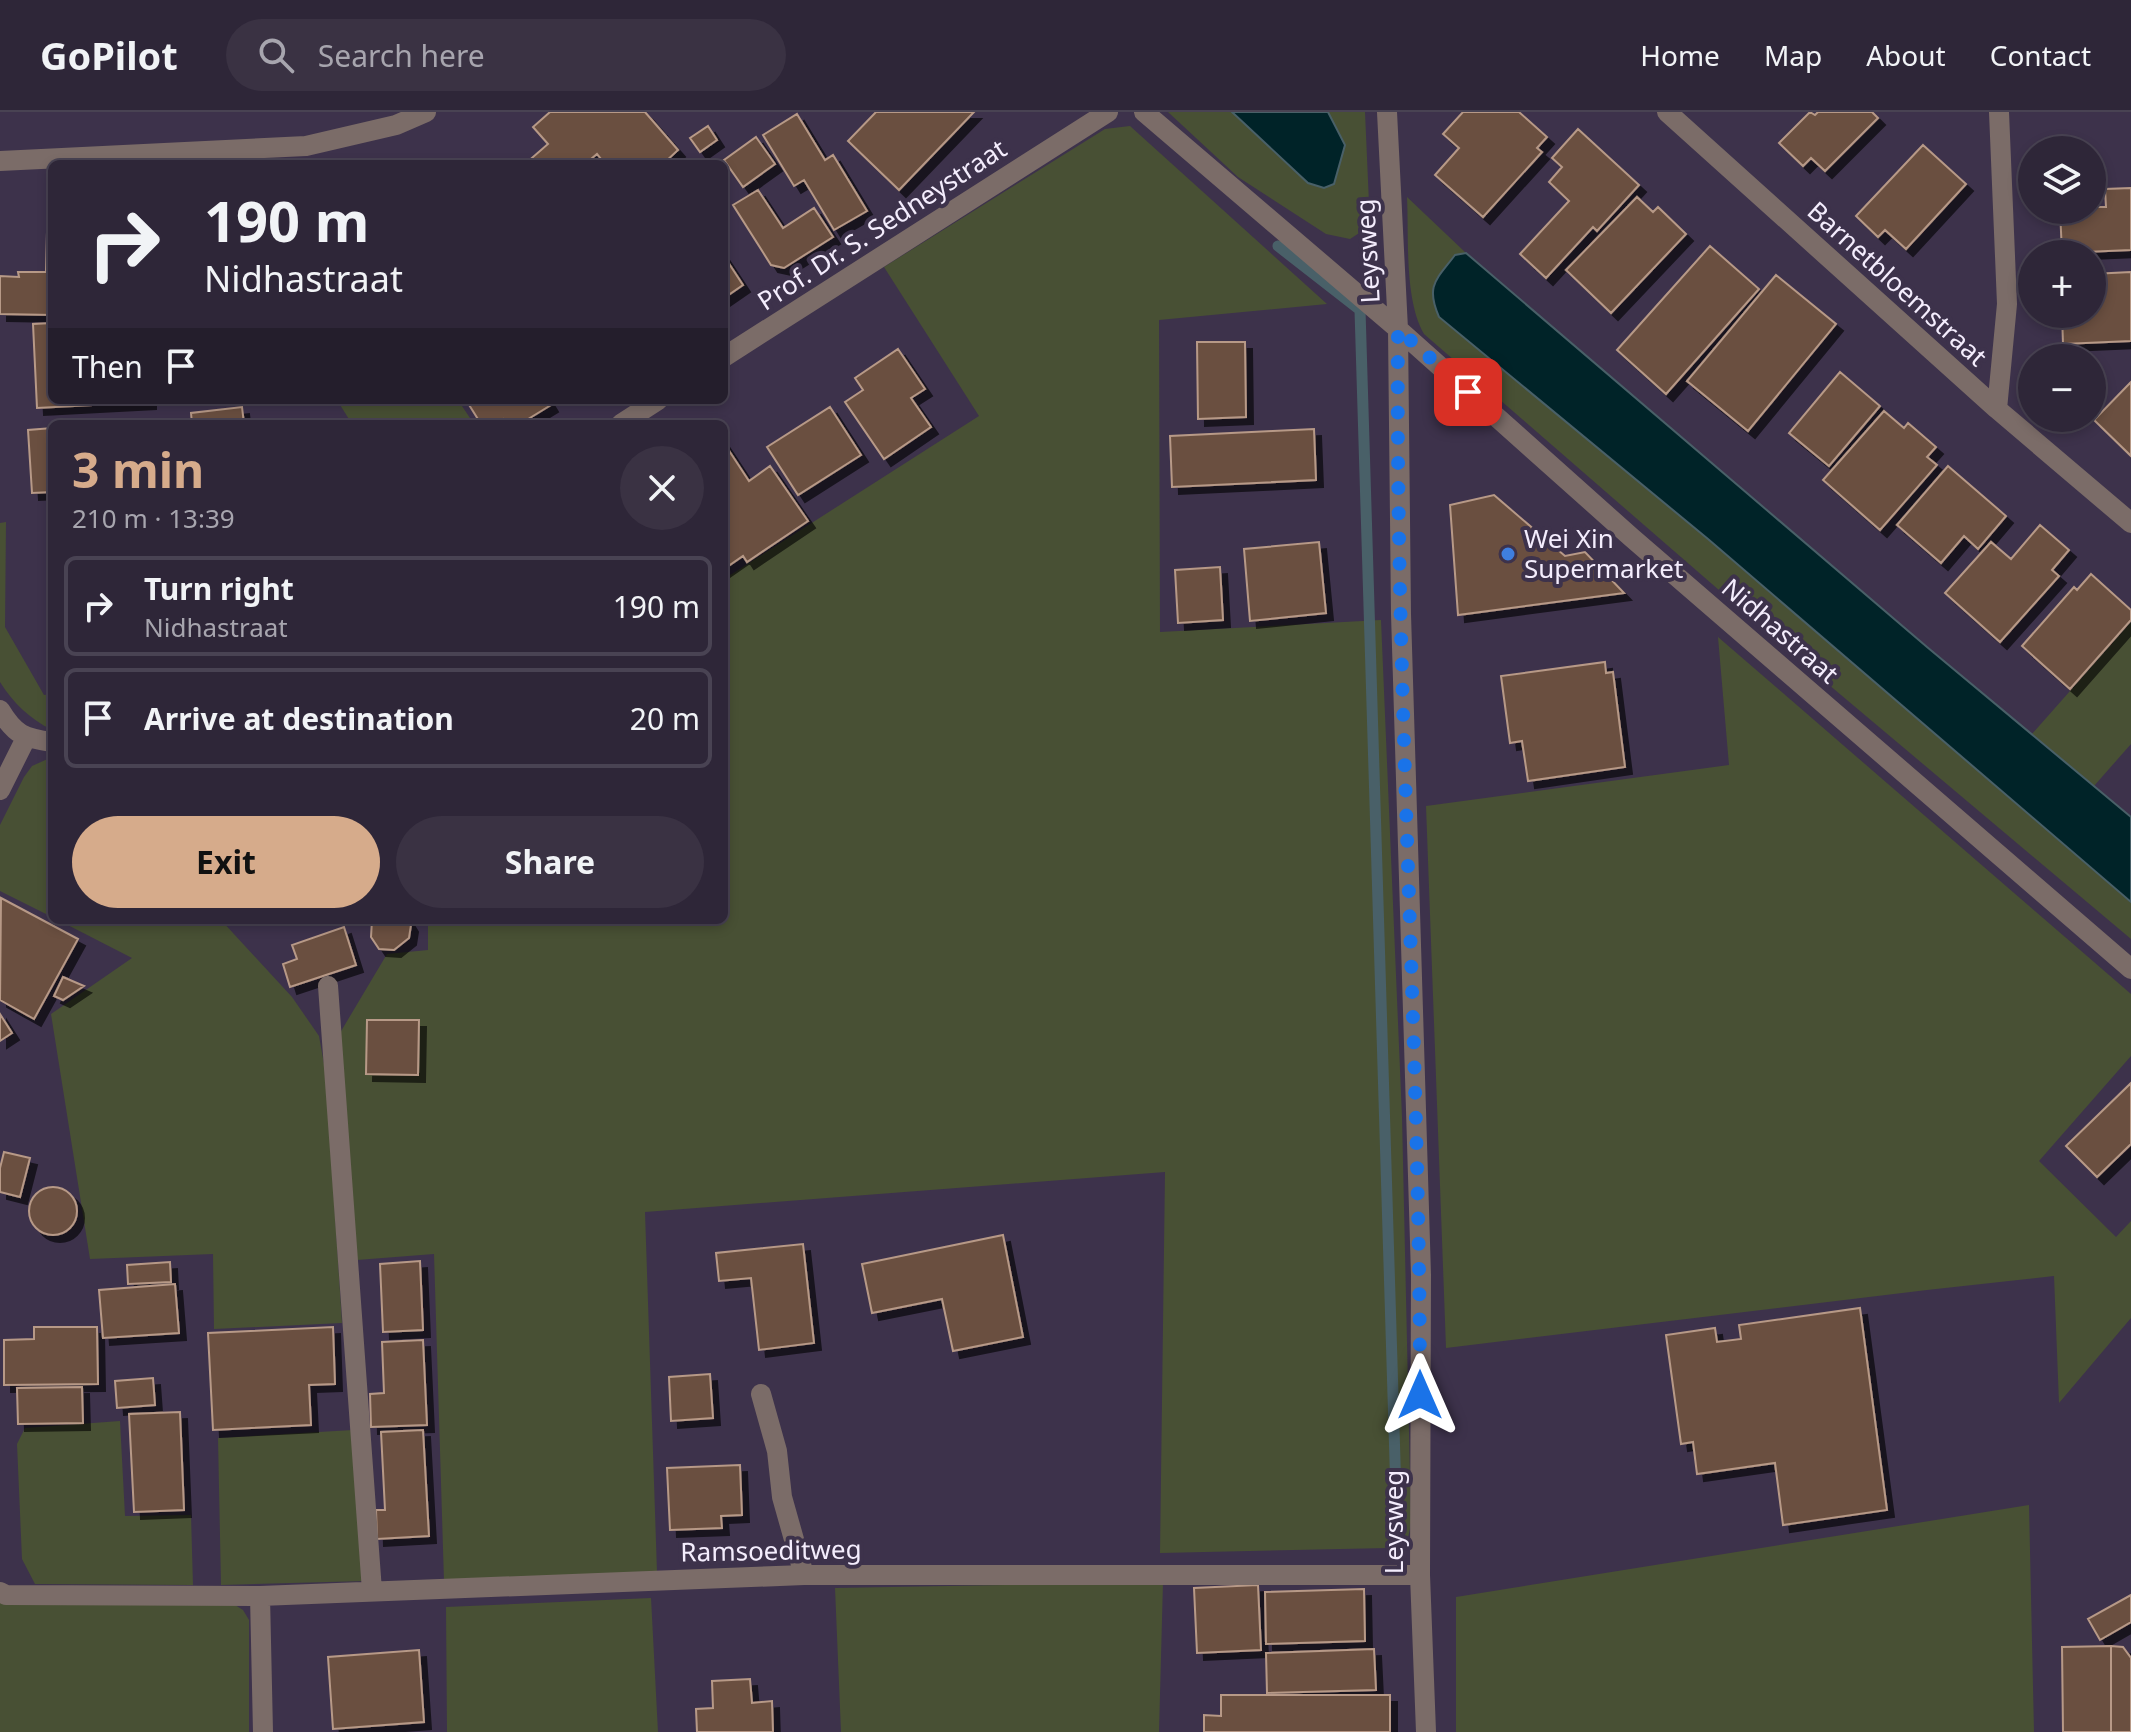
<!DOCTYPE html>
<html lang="en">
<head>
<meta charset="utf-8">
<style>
	body { margin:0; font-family:"Noto Sans",sans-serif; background:#3a3243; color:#f1f3f6; height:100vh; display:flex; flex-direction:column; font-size:30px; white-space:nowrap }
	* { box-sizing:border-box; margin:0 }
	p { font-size:26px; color:#a7a5ae }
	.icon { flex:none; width:44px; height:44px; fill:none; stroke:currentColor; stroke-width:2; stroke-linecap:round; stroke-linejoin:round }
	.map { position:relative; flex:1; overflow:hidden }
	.side { position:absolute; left:48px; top:308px; width:680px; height:504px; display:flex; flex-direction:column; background:#2e2638; border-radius:12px; box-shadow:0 4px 12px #0003,0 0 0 2px #494353 }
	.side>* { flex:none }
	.guide { position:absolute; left:48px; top:48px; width:680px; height:244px; border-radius:12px; box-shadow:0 4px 12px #0003,0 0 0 2px #494353; background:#2e2638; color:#f1f3f6; overflow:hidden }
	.fabs { position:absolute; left:2018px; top:24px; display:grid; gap:16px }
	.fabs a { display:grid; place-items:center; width:88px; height:88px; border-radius:50%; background:#2e2638; box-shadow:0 4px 12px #0003,0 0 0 2px #494353; font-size:40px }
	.pin { position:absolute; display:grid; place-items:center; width:68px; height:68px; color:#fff; margin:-34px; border-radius:16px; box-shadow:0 4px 12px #0006 }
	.me { position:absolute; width:88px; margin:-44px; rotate:0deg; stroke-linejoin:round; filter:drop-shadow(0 0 6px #0008) }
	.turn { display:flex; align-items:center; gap:28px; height:168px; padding:0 24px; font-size:36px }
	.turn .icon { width:104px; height:104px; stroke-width:2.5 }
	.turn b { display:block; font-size:56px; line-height:68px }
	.then { display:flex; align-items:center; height:76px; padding:0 24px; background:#0003; gap:16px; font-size:30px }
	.round { display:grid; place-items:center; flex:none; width:84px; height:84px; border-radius:42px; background:#3a3243 }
	.summary { display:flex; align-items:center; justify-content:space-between; height:136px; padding:0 24px }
	h1 { font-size:48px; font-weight:700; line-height:60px; color:#d6ab8b }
	.primary-button { display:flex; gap:16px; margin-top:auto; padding:16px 24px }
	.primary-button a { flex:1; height:92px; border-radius:48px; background:#d6ab8b; color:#111; font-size:32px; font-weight:700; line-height:92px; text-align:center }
	.primary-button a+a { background:#3a3243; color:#f1f3f6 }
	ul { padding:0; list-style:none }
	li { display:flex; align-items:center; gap:24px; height:100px; margin:0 16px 12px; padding:0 8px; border:4px solid #494353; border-radius:12px }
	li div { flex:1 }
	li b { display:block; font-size:30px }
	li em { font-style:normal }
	header { display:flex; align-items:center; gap:48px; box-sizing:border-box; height:112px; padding:0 40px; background:#2e2638; border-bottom:2px solid #494353 }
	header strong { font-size:38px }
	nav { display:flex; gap:44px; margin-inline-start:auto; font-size:28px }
	.search { width:560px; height:72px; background:#3a3243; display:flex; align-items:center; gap:20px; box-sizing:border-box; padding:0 28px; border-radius:44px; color:#a7a5ae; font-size:30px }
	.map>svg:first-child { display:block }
</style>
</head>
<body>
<header>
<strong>GoPilot</strong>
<div class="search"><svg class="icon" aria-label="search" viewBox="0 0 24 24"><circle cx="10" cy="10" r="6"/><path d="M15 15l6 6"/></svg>Search here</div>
<nav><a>Home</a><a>Map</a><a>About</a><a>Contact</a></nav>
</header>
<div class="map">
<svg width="2131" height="1620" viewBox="0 0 2131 1620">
	<defs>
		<filter id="shadow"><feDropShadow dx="7" dy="7" stdDeviation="0" flood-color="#0009"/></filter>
	</defs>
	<rect width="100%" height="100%" fill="#3d324b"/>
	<path fill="#485034" d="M1168,0H1232L1308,71L1345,33L1328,0H1365L1370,114L1350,127L1326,122L1238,65Z
		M1130,14L1327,192L1159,208L1160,520L1381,508L1402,1005L1411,1410C1408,1429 1408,1433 1388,1436L1160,1441L1165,1060L645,1100L657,1460L444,1469L434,1142L357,1148L337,926L387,842L428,838V808H724V467L979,304L884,155L1105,17Z
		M1407,85L1466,141L1455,143L1439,205L1708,427L2131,790V827L1803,551L1424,222C1404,187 1409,126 1407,85Z
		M337,288H458L474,312H352Z
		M6,410L5,515L44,583L52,582V618C29,606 14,592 0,570V411Z
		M2131,510V632L2094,674L2032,622Z
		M1718,525L2131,882V944L2039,1049L2116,1125L2131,1109V1206L2059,1291L2054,1164L1927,1178L1446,1236L1426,694L1729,653Z
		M52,645V805L0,779V713L24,665L32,654Z
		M58,808H221L292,885L319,924L326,963L342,1211L214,1217L213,1142L90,1147L51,902L132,846Z
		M120,1309L125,1404L191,1403L193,1473L35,1472L22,1447L17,1332L25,1316Z
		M353,1318L365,1469L221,1473L218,1326Z
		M2029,1393L2034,1620H1456V1485Z
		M1163,1470L1159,1620H841L835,1476Z
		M651,1486L658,1620H447L446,1495Z
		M0,1491L235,1493L243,1498L249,1508V1620H0Z"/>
	<path fill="#002328" stroke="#496068" stroke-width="2" d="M1232,0H1328L1345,33L1334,72L1324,76L1308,71Z
		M1466,141L1927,535L2131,705V790L1708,427L1439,205C1425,173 1437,167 1455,143Z"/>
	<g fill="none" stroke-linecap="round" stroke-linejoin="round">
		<path stroke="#496068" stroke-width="11" d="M1278,134L1360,198L1397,1415"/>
	</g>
	<path fill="#6b5040" stroke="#b79987" stroke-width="2" filter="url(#shadow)" d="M550,0H645L678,38L663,52H605L597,42L585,52H525L548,32L533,15Z
		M876,0H974L899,78L848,29Z
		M1463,0H1519L1547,25L1537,36L1542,40L1483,105L1435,63L1459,36L1443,22Z
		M1810,0L1815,3L1818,0H1872L1878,6L1825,59L1811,46L1803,54L1779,31Z
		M797,2L825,48L833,43L867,99L834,118L804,68L794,74L763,23Z
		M708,14L717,28L700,40L690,26Z
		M1578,17L1639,73L1597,119L1593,115L1546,166L1520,142L1569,89L1549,70L1562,55L1552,46Z
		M756,25L775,52L743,75L724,48Z
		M1923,33L1966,72L1906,137L1885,118L1878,125L1856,104Z
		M2131,76V138L2062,141L2060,98H2092V95H2106L2105,77Z
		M758,78L783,116L814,96L833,125L784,156L771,153L733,93Z
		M1637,85L1653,100L1658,95L1686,122L1611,201L1566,158Z
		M47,120L52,121V203L0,202V164L19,165L18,160H46Z
		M1710,134L1759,177L1666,282L1617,238Z
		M724,144L743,173L724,186Z
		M2131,160V229L2063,232L2062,202H2092V162Z
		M1776,163L1836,212L1748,319L1687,269Z
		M52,211V288H149V290L37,296L33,212Z
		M1197,230H1245L1246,305L1198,307Z
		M898,237L925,277L911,286L931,315L884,347L845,290L863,278L855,266Z
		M1840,260L1880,294L1829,354L1789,321Z
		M2131,270V344L2094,308Z
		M466,288H548L551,293L520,312H507L503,307L495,312H481Z
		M242,295L244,312H192L191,301Z
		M830,295L861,343L798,383L767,335Z
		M1884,299L1904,316L1908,311L1936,335L1927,345L1937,353L1880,418L1823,368Z
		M52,316V380L32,381L28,318Z
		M1314,317L1316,368L1172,375L1170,324Z
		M724,331L749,369L770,354L808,409L747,450L743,444L724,457Z
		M1948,354L2006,404L1978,437L1964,424L1941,451L1897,413Z
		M1494,383L1565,444L1585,440L1624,481L1458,503L1450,393Z
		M2040,413L2069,438L2052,458L2059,464L2000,530L1945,481L1991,430L2011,447Z
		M1319,430L1326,501L1250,509L1244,437Z
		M1220,455L1223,508L1178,511L1175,458Z
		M2091,462L2131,498V508L2070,577L2022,534L2074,475L2077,478Z
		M1605,550L1606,561L1613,560L1625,655L1528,669L1522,629L1510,631L1501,564Z
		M1,786L78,827L34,907L0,888Z
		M372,808H408L411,813L409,826L394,838L379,837L371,825Z
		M344,815L356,853L290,875L283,852L297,847L292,833Z
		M63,865L84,874L63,888L54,884Z
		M0,902L12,921L0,929Z
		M367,908H419L418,963L366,962Z
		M2131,971V1032L2097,1065L2066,1034Z
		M4,1040L30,1046L20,1085L0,1080V1056Z
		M29 1099a24 24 0 1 1 48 0a24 24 0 1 1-48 0Z
		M1003,1123L1023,1225L953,1239L942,1187L872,1201L862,1152Z
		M803,1132L814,1231L759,1238L751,1166L719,1169L716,1141Z
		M420,1149L423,1218L383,1220L380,1152Z
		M170,1150L171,1170L128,1172L127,1153Z
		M175,1172L179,1221L103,1226L99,1178Z
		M1860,1196L1887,1398L1783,1413L1775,1351L1697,1362L1693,1330L1681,1332L1666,1223L1715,1216L1717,1230L1741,1227L1739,1213Z
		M34,1215H97L98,1272L4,1273V1228L34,1227Z
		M333,1215L335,1272L309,1273L311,1313L213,1318L208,1221Z
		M423,1228L427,1313L371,1315L370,1282L384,1281L382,1230Z
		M710,1262L713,1306L671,1309L669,1265Z
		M153,1266L155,1293L117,1296L115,1269Z
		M82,1275L83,1311L18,1312L17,1276Z
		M180,1300L184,1398L134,1400L129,1302Z
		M423,1318L429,1424L377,1427L376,1398H385L381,1320Z
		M740,1353L742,1403L721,1404L722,1416L670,1418L667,1356Z
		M1258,1473L1261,1538L1197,1541L1194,1476Z
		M1364,1477L1365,1529L1266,1532L1265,1480Z
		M2131,1483V1510L2100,1528L2088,1507Z
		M2111,1534V1620H2063L2062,1535Z
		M2111,1534L2123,1535L2131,1546V1620H2111Z
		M1374,1537L1376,1578L1267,1581L1266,1541Z
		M419,1538L424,1610L333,1617L328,1545Z
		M750,1567L752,1591L772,1589L773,1620H697L696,1597L713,1596L712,1569Z
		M1221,1583H1390V1620H1204V1603L1221,1604Z"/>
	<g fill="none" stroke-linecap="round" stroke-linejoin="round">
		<path stroke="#7b6c68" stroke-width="20" d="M1144,0L1398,217L1631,425L2131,857
			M1387,0L1398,217L1401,502L1421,1163L1420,1463L1426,1620
			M1667,0L1997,297L2131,411
			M0,49L306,34L396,13L426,0
			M724,245L1108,0
			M1997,297L2007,192L1999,0
			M621,312L658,288
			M0,598C15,623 24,626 52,630
			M0,678L26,626
			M328,874L372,1479
			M761,1282L777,1339L782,1385L804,1463
			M0,1480L6,1483L260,1484
			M263,1620L260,1484L804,1463H1420"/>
	</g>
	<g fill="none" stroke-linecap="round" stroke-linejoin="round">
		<path stroke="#1a73e8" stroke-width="14" stroke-dasharray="0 25.2" d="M1420,1283C1420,928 1395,573 1398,217L1468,280"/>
	</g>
	<circle fill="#3f7fe0" stroke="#3d324b" stroke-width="3" cx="1508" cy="442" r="8"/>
	<g text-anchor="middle" stroke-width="8" stroke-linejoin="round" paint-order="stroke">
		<g font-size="26" fill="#f4edfd" stroke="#3d324b">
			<text transform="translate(882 113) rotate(-33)" y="9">Prof. Dr. S. Sedneystraat</text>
			<text transform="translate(1368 139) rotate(-93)" y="9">Leysweg</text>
			<text transform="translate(1897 172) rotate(42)" y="9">Barnetbloemstraat</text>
			<text transform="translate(1780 519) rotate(41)" y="9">Nidhastraat</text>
			<text transform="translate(1394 1410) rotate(-90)" y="9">Leysweg</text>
			<text transform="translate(771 1439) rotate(-1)" y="9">Ramsoeditweg</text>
		</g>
		<g font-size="26" fill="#f4edfd" stroke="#3d324b" text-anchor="start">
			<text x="1524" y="436">Wei Xin<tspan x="1524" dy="30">Supermarket</tspan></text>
		</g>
	</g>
</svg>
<div class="fabs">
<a><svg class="icon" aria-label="layers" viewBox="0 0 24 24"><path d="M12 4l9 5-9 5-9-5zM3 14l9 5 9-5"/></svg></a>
<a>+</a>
<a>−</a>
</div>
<div class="pin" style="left:1468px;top:280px;background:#d93025"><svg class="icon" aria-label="arrive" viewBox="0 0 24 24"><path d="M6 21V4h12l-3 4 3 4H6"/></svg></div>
<svg class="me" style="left:1420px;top:1283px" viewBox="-20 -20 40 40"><path d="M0-17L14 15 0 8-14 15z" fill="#1a73e8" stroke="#fff" stroke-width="4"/></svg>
<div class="guide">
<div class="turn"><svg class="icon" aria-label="right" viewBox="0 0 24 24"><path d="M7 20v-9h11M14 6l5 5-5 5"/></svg><div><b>190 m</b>Nidhastraat</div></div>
<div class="then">Then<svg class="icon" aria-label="arrive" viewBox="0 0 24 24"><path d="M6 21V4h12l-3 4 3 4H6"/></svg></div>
</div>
<section class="side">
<div class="summary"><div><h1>3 min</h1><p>210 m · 13:39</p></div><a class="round"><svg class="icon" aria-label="close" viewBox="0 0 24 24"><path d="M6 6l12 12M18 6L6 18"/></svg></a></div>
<ul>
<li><svg class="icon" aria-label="right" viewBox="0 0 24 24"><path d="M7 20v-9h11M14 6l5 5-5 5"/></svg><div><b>Turn right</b><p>Nidhastraat</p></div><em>190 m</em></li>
<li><svg class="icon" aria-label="arrive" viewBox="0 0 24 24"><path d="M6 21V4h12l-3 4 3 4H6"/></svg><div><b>Arrive at destination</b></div><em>20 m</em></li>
</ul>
<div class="primary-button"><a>Exit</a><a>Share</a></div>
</section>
</div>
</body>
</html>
